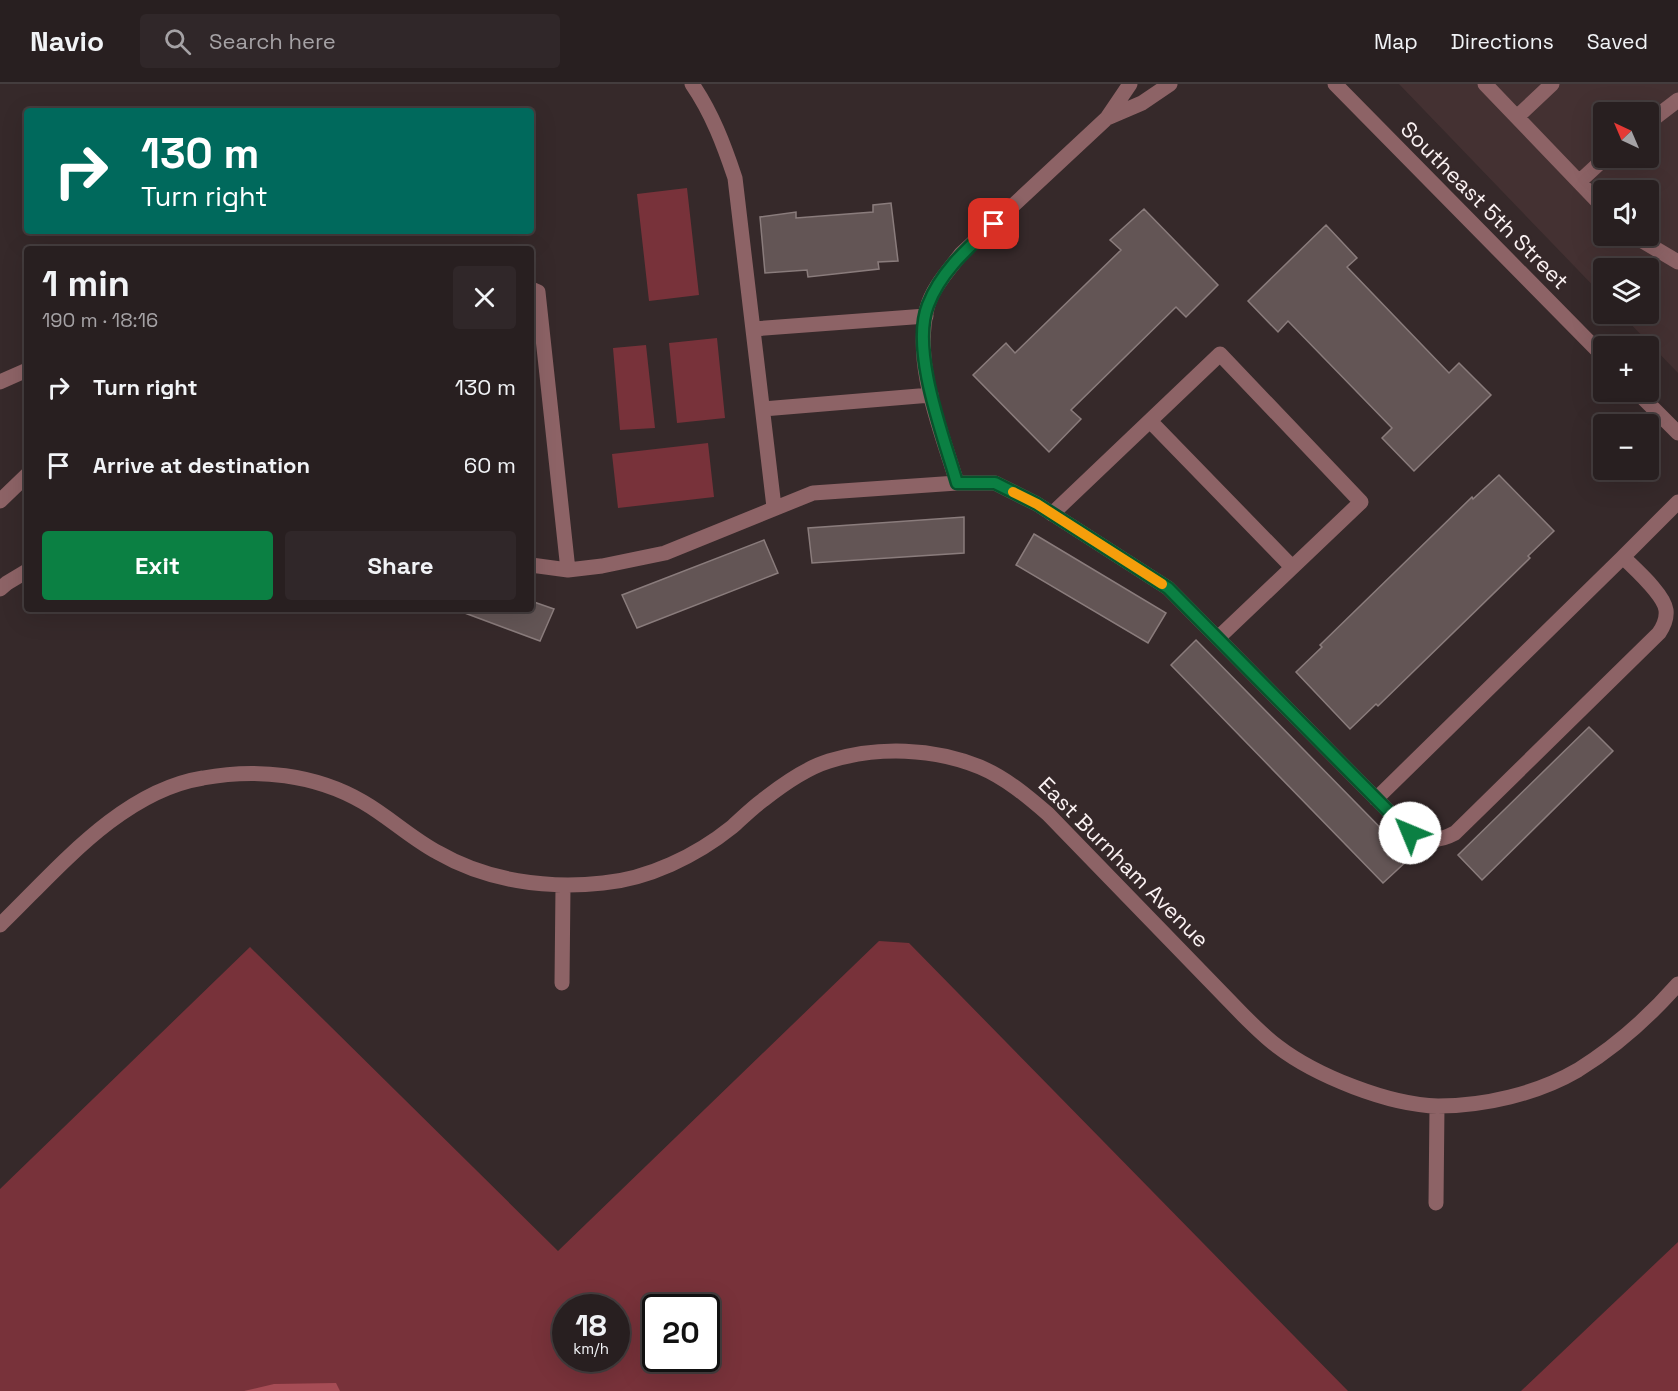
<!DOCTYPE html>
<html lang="en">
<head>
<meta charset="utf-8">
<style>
	body { margin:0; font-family:"Space Grotesk",sans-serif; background:#302729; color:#f1f3f6; height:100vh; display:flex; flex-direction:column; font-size:22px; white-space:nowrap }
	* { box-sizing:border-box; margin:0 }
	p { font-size:20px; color:#a5a2a5 }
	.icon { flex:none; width:33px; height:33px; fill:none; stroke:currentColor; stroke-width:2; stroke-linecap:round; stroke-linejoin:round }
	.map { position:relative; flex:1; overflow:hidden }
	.side { position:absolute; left:24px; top:162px; width:510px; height:366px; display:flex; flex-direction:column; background:#281f20; border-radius:6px; box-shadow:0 6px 24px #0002,0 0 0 2px #443d3e }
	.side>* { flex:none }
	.top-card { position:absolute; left:24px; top:24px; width:510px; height:126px; border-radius:6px; box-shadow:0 6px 24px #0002,0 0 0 2px #443d3e; background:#00695c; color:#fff; overflow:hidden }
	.needle { width:39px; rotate:316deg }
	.fabs { position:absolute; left:1593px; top:18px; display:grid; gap:12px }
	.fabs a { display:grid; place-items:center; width:66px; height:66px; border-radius:6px; background:#281f20; box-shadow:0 6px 24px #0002,0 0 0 2px #443d3e; font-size:30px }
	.speed { position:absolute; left:552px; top:1210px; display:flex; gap:12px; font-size:30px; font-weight:700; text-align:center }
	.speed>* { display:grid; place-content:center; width:78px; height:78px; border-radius:50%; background:#281f20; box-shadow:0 6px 24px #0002,0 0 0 2px #443d3e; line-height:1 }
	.speed small { font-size:15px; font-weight:400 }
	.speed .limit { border:3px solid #111; border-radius:9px; background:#fff; color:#111 }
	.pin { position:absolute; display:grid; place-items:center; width:51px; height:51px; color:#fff; margin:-26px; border-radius:12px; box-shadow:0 3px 9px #0006 }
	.me { position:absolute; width:66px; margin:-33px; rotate:315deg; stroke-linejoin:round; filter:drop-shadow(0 0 4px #0008) }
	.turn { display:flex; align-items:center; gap:21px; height:126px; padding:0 18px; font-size:27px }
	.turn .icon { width:78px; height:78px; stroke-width:2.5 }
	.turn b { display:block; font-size:42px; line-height:51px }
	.round { display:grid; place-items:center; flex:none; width:63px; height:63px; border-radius:6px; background:#302729 }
	.summary { display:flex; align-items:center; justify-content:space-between; height:102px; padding:0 18px }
	h1 { font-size:36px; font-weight:600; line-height:45px }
	.button { display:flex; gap:12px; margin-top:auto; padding:12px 18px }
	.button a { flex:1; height:69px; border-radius:6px; background:#0b8043; color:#fff; font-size:24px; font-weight:600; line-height:69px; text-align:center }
	.button a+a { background:#302729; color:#f1f3f6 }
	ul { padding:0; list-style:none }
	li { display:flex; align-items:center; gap:18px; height:78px; padding:0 18px }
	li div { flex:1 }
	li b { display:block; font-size:22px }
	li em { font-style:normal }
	header { display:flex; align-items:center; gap:36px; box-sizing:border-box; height:84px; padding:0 30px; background:#281f20; border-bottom:2px solid #443d3e }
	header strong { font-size:28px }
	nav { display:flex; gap:33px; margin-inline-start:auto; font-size:21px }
	.search { width:420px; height:54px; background:#302729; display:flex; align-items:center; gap:15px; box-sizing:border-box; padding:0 21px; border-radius:6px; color:#a5a2a5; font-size:22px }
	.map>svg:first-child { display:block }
</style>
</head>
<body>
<header>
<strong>Navio</strong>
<div class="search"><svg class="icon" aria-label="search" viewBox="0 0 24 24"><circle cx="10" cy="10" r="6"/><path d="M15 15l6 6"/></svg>Search here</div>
<nav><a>Map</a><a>Directions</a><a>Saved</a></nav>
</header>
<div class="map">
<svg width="1678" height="1307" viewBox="0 0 1678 1307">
	<rect width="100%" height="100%" fill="#36292a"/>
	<path fill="#443132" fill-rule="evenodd" d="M1399,0H1678V289L1621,230H1648V184H1604L1603,212ZM1604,28H1648V74H1604ZM1604,106H1648V152H1604Z"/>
	<path fill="#78323a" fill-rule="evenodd" d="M687,104L699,211L649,217L637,110Z
		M717,254L725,334L677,339L669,259Z
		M646,261L655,344L620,346L613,264Z
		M708,359L714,413L618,424L612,370Z
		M879,857L909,859L1348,1307H0V1105L250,863L558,1167ZM566,1224H616V1275H566ZM656,1224H706V1275H656Z
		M1678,1158V1307H1521Z"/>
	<path fill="#a64c55" d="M336,1299L340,1307H244L274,1300Z"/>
	<path fill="#635555" stroke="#8a7c7c" stroke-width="1.5" d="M891,119L898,177L878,178L879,185L808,193L807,186L765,189L760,133L796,128V134L873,128V121Z
		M1144,125L1218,201L1186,233L1176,223L1071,326L1081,335L1049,368L973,291L1006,259L1015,269L1121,166L1110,156Z
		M1326,141L1357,174L1347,183L1449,289L1459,279L1491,311L1414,387L1382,354L1392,344L1288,237L1278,248L1248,217Z
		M1499,391L1554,447L1528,472L1530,474L1378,622L1376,620L1350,645L1296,588L1322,563L1320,561L1472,413L1473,415Z
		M964,433V469L812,479L808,444Z
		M1034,450L1166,529L1148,559L1016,481Z
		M764,456L778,489L637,544L622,511Z
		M531,517L554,525L540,557L454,525H531Z
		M1196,556L1410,774L1383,799L1171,581Z
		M1589,643L1613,667L1482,796L1458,771Z"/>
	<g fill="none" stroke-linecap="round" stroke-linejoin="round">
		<path stroke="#8d6366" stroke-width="15" d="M692,0C712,29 724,61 735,94L774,423
			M1485,0L1604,124
			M1517,33L1552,0
			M1107,34L1142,19L1170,0
			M1648,39L1678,16
			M1579,98L1605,74
			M1634,152L1678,178
			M531,205L538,208L568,486
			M753,245L926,232
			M0,298L27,286
			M763,325L931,311
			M1150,337L1292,483
			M957,399C941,345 913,282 927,224C932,204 949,186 961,170L1107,34L1130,0
			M0,417L27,391
			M1052,430L1220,270L1361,418L1218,554
			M531,481L568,486L602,482L665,469L813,409L957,399H995L1037,420L1168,504L1410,749C1427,757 1438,758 1455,749L1659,549C1663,543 1667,534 1666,526C1664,510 1635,485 1623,473L1678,418
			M0,505L7,499L27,487
			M1376,715L1623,473"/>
		<path stroke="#8d6366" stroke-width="15" d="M0,841C57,786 121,707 203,694C257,684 315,690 363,718C389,733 411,754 437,768C487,797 546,805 603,799C648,795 696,772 732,743C742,734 752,724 763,716C782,701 806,684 829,677C878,662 933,664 980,683C1006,694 1027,712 1048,730L1243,931C1254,942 1265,953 1277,962C1316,992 1389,1021 1438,1022C1484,1022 1537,1010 1578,986C1615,963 1649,933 1678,900
			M562,899L563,802
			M1436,1119L1437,1022"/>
		<path stroke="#8d6366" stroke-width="15" d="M1335,0L1604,273
			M1637,308L1678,349"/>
	</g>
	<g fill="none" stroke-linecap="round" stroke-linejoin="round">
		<defs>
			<path id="route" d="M994,140C968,164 941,187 928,221C910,266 944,354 957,399H995L1037,420L1168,504L1410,749"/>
		</defs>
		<use href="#route" stroke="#07532c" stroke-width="15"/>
		<use href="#route" stroke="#0b8043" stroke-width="10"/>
		<path stroke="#f59e0b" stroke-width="10" d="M1013,408L1037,420L1162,500"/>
	</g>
	<g text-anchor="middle" stroke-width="5" stroke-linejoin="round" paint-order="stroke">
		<g font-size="22" fill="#faf1f2" stroke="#36292a">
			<text transform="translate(1485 121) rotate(45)" y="8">Southeast 5th Street</text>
			<text transform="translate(1124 778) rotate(45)" y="8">East Burnham Avenue</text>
		</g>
	</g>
</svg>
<div class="fabs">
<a><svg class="needle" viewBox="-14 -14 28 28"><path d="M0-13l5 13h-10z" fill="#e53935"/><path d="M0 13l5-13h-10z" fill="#a5a2a5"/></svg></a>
<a><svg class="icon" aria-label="sound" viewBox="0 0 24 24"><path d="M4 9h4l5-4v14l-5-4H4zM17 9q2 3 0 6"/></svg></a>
<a><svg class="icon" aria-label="layers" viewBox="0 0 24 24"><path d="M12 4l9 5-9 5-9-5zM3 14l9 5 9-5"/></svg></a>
<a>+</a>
<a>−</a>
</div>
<div class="speed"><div>18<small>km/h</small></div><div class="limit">20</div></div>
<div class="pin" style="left:994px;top:140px;background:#d93025"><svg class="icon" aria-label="arrive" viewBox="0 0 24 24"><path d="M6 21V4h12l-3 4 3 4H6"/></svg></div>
<svg class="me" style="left:1410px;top:749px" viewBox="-20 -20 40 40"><circle r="19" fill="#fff"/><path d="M0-13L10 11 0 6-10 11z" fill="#0b8043"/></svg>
<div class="top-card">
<div class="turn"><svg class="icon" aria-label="right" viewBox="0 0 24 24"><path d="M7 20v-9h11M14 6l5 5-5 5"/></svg><div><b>130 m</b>Turn right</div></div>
</div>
<section class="side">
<div class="summary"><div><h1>1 min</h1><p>190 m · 18:16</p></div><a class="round"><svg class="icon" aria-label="close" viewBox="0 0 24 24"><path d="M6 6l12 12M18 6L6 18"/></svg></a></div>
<ul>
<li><svg class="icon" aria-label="right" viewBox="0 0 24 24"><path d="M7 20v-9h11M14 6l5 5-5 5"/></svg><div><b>Turn right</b></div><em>130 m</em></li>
<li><svg class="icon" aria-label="arrive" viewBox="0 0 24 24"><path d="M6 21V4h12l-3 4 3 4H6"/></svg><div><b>Arrive at destination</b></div><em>60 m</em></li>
</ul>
<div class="button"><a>Exit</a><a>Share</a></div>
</section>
</div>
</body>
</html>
